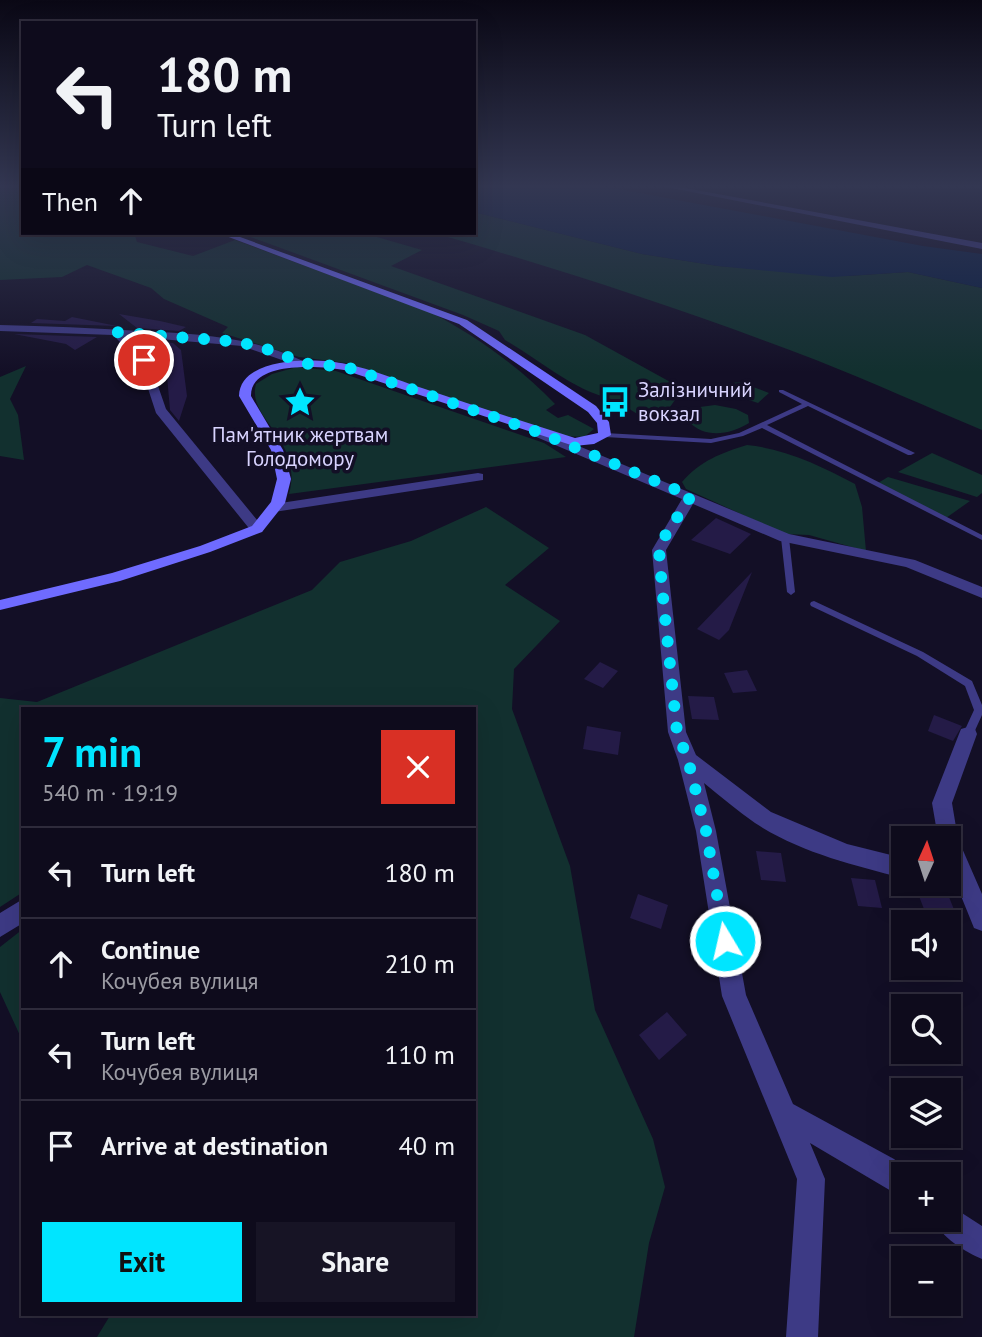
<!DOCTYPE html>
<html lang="en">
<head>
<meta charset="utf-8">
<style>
	body { margin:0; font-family:"PT Sans",sans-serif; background:#171425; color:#f1f3f6; height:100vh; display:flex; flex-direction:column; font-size:26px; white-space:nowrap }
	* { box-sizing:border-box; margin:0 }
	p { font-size:23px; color:#9b9ba3 }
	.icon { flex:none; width:38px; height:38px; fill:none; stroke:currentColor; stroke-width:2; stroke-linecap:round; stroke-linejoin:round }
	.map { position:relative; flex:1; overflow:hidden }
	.side { position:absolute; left:21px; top:707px; width:455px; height:609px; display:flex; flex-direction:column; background:#0e0b1c; border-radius:0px; box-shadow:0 7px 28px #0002,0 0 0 2px #2e2b3b }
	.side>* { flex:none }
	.banner { position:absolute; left:21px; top:21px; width:455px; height:214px; border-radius:0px; box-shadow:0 7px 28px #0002,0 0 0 2px #2e2b3b; background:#0e0b1c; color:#f1f3f6; overflow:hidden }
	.needle { width:46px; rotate:3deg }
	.buttons { position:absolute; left:891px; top:826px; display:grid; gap:14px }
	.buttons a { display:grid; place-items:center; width:70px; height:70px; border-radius:0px; background:#0e0b1c; box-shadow:0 7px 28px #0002,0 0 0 2px #2e2b3b; font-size:35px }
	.pin { position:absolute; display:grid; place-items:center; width:60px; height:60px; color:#fff; margin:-30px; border:4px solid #fff; border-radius:50%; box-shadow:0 2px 7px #0007 }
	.me { position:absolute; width:77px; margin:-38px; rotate:351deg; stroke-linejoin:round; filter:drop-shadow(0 0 5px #0008) }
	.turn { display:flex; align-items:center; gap:24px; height:147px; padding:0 21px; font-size:32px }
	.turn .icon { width:91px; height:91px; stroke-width:2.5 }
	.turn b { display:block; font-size:49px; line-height:60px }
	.then { display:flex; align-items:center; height:66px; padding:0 21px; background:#0003; gap:14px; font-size:26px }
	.round { display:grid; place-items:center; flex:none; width:74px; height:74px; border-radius:0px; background:#171425 }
	.overview { display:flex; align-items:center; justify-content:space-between; height:119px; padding:0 21px }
	h1 { font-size:42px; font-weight:800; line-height:52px; color:#00e5ff }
	.button { display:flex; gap:14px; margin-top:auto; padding:14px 21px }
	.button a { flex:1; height:80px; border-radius:0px; background:#00e5ff; color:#111; font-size:28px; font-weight:800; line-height:80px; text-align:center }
	.button a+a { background:#171425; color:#f1f3f6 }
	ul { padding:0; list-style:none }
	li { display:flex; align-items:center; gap:21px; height:91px; padding:0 21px; border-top:2px solid #2e2b3b }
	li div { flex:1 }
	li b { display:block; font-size:26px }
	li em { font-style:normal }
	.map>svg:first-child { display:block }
</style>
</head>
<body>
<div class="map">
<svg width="982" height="1337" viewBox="0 0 982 1337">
	<rect width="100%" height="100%" fill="#130f26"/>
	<path fill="#12302f" d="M0,185H23V233H134L137,242L193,256L235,240L432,313C476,336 521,368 555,404L546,410L558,418L568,415L594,429L584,437L562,436L346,363L299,357L222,333L228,327L164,299L151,288L87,265L62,277L0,280Z
		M474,212L642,254L718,266L847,276L908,272L982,288V430C927,407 872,382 816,360C691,312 563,270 434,233H474Z
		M240,233H363L422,250L391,266L585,335L683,389L667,411L650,422L623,405L621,401C577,394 543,362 505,340L499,331L463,315Z
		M26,366L10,399L18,415L24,460L0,456V377Z
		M297,367L336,371L544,443L566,457L289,494C304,439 246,419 256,384L272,374Z
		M740,382L769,393L758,403L724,392L721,387L724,384Z
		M715,405L736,409L748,415L749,423C729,435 705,439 688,421L686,417L700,407Z
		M747,445C786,449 821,466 855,484L862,507L866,551L809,535L785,534L686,489L682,482C700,461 721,453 747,445Z
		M932,453L982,475V493L977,497L898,472Z
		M888,477L970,501L946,518L878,483Z
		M486,507L549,548L505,585L560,621L514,669L512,709L570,866L595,1010L653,1139L665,1187L649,1243L634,1337H97L111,1314H474V709H23V892L0,907V698L37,702L312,590L340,562L411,541Z
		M23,929V1042L0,992V947Z"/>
	<path fill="#0a1f44" d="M474,185H597L923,246L982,254V288L908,272L832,277L718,266L642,254L474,212Z"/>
	<path fill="#241b47" d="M119,314L160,321L186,327L179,331L137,328Z
		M72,317L117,326L31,323L37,319L65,321Z
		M14,334L97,337L75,350L66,344Z
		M164,342L173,343L181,350L187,396L179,421L170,410Z
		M716,518L751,534L730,554L691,540Z
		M752,572L729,630L719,640L697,629Z
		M600,662L618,671L603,688L584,679Z
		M747,670L757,691L733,693L724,673Z
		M688,696L714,697L719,720L692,719Z
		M934,715L962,726L953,741L928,731Z
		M587,726L621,732L618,755L583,749Z
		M756,851L781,853L786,882L761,880Z
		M851,878L875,880L882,908L858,906Z
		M917,891L947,892L959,922H929Z
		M638,894L668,905L661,929L630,918Z
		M667,1012L687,1035L659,1060L639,1035Z"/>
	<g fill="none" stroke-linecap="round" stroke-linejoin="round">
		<path fill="#3d3a85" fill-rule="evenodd" d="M779,390H783L915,453L911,455H908L808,406L767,425L982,535V540L762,428L743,436L711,443L605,437L602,435L605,433L711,439L739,433L802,404L779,392Z
			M782,536H785L789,538L795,592L791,595L787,592L781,538Z
			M814,601L923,652L972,681L982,705V715L972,737H964L963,734L974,710L965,686L917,656L811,606L810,604L811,602Z"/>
		<path fill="#3d3a85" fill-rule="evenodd" d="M656,185H669L982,243V249Z
			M0,325C47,326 93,328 140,331C196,334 251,336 303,361V365L299,366L242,346L125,336L149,360L166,409L262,526L264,529L262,532H252L156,413L139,361L113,335L0,331Z
			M538,429L789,534L915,560L982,587V598L906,567L780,541L693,504L666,550L686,732L696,755L771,812L847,844L903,858V878C853,865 799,852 755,823C738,811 721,797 704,783L716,831L746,995L793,1104L894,1159L913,1174H903V1198L810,1143L825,1179L818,1337H786L797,1179L722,996L696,831L678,760L668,732L652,550L682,499L534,436L532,433Z
			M478,473L483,474V480L274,512L267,508L274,504Z
			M968,727L975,729L977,734L952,803L958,839L982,894V931L974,928L959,891L939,884H948V838H938L932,803L959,734L961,729Z
			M23,899V923L0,937V913Z
			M948,1204L982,1226V1259C965,1252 941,1237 934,1220H948Z"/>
		<path fill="#6f6bff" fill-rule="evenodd" d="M218,233H229L467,320L596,406L609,422L611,435L594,444L574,446L344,370C322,366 250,360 251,396L283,450L291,479L285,503L262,532L210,552L120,581L0,610V600L112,573L200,546L252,526L271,502L277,479L271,450L239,396C240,355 320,358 346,364C372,369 397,380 422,388C473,405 524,422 575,438L598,433L597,423L588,412L459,324Z"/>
	</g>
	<linearGradient id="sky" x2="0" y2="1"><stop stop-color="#0a0815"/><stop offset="0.5" stop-color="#333752"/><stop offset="1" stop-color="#333752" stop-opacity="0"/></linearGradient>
	<rect width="982" height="372" fill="url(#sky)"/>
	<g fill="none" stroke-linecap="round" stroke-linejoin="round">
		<path stroke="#00e5ff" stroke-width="12" stroke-dasharray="0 21.6" d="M144,360L115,332L240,342L280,353L299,363L346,367L538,432L691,496L665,536L659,550L662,587L677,732L688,760L706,831L725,941"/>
	</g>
	<defs>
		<symbol id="sight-bare" viewBox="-9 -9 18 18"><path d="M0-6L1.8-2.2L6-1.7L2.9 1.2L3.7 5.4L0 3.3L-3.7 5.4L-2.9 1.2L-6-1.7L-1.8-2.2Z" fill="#00e5ff" stroke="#130f26" stroke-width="2.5" paint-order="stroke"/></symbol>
		<symbol id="bus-bare" viewBox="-9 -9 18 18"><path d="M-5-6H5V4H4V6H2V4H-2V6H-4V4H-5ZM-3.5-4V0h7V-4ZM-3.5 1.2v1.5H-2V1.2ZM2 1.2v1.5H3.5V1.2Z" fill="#00e5ff" stroke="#130f26" stroke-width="2.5" paint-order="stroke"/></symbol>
	</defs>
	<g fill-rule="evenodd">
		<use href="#sight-bare" x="278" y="380" width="44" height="44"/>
		<use href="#bus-bare" x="593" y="380" width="44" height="44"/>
	</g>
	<g text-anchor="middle" stroke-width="7" stroke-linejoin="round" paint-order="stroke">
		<g font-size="21" fill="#d9d4ff" stroke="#130f26" text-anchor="start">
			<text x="638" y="397">Залізничний<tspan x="638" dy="24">вокзал</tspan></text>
			<text x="300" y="442" text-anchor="middle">Пам'ятник жертвам<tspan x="300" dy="24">Голодомору</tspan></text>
		</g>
	</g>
</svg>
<div class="buttons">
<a><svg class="needle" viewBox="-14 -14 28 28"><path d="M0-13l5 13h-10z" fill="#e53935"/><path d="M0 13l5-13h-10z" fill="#9b9ba3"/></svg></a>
<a><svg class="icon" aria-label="sound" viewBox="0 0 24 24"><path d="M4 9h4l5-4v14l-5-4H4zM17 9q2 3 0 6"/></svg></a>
<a><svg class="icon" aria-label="search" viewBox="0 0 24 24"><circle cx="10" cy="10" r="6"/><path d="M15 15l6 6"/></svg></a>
<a><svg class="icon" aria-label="layers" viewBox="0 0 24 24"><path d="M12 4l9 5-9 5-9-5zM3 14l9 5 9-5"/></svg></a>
<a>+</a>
<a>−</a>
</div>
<div class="pin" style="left:144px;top:360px;background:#d93025"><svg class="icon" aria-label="arrive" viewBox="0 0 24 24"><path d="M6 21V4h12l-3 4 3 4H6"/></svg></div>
<svg class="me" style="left:725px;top:941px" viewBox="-20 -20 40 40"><circle r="17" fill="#00e5ff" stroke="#fff" stroke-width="3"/><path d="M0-11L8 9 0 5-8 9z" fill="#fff"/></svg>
<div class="banner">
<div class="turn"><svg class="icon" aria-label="left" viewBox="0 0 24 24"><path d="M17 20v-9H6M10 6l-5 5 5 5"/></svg><div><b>180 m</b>Turn left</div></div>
<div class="then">Then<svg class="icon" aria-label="ahead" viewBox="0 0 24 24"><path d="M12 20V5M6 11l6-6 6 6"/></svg></div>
</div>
<section class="side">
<div class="overview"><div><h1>7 min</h1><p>540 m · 19:19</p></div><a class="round" style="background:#d93025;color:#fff"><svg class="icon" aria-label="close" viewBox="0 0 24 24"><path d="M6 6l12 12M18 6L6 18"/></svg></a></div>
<ul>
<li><svg class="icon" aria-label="left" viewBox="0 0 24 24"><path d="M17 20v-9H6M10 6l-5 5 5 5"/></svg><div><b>Turn left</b></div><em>180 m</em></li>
<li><svg class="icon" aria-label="ahead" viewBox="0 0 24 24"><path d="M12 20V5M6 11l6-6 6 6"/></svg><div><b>Continue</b><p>Кочубея вулиця</p></div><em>210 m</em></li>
<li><svg class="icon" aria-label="left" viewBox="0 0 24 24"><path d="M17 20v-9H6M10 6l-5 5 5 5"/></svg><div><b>Turn left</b><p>Кочубея вулиця</p></div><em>110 m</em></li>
<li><svg class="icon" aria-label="arrive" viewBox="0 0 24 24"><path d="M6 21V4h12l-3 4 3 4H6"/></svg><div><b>Arrive at destination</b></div><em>40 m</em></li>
</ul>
<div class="button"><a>Exit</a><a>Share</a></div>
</section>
</div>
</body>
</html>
